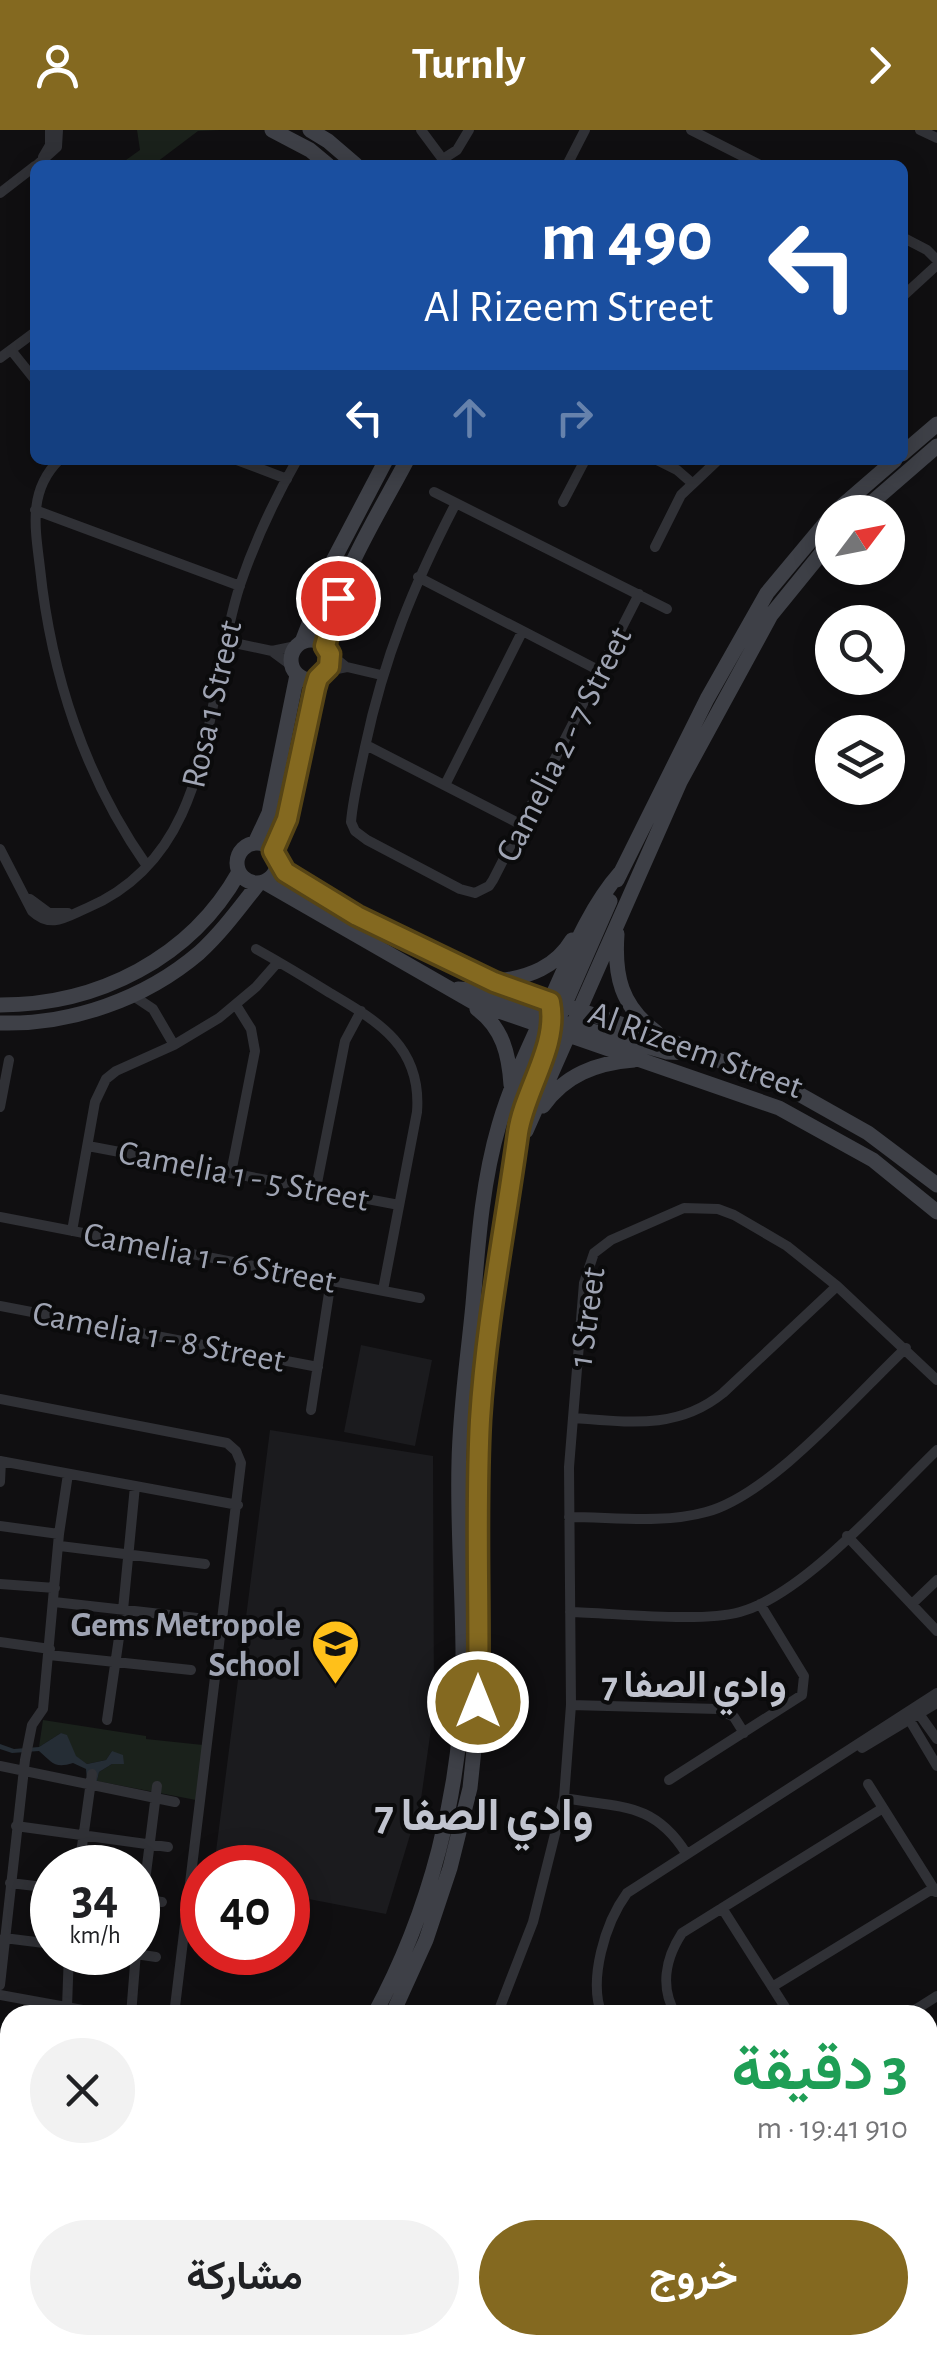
<!DOCTYPE html>
<html lang="ar">
<head>
<meta charset="utf-8">
<style>
	body { margin:0; font-family:"Alegreya Sans",Vazirmatn,sans-serif; background:#f2f2f2; color:#202124; direction:rtl; height:100vh; display:flex; flex-direction:column; font-size:38px; white-space:nowrap }
	* { box-sizing:border-box; margin:0 }
	p { font-size:32px; color:#757577 }
	.icon { flex:none; width:55px; height:55px; fill:none; stroke:currentColor; stroke-width:2; stroke-linecap:round; stroke-linejoin:round }
	.map { position:relative; flex:1; overflow:hidden; direction:ltr }
	.details { position:absolute; left:0px; top:1875px; width:938px; height:350px; display:flex; flex-direction:column; background:#fff; border-radius:30px 30px 0 0; box-shadow:0 5px 25px #0003; direction:rtl }
	.details>* { flex:none }
	.top-card { position:absolute; left:30px; top:30px; width:878px; height:305px; border-radius:15px; box-shadow:0 5px 25px #0003; direction:rtl; background:#1a4fa0; color:#fff; overflow:hidden }
	.needle { width:65px; rotate:58deg }
	.buttons { position:absolute; left:815px; top:365px; display:grid; gap:20px }
	.buttons a { display:grid; place-items:center; width:90px; height:90px; border-radius:50%; background:#fff; box-shadow:0 5px 25px #0003; font-size:50px }
	.speed { position:absolute; left:30px; top:1715px; display:flex; gap:20px; font-size:50px; font-weight:700; text-align:center }
	.speed>* { display:grid; place-content:center; width:130px; height:130px; border-radius:50%; background:#fff; box-shadow:0 5px 25px #0003; line-height:1 }
	.speed small { font-size:25px; font-weight:400 }
	.speed .limit { border:15px solid #d22; background:#fff; color:#111 }
	.pin { position:absolute; display:grid; place-items:center; width:85px; height:85px; color:#fff; margin:-42px; border:5px solid #fff; border-radius:50%; box-shadow:0 2px 10px #0007 }
	.me { position:absolute; width:110px; margin:-55px; rotate:0deg; stroke-linejoin:round; filter:drop-shadow(0 0 8px #0008) }
	.turn { display:flex; align-items:center; gap:35px; height:210px; padding:0 30px; font-size:45px }
	.turn .icon { width:130px; height:130px; stroke-width:2.5 }
	.turn b { display:block; font-size:70px; line-height:85px }
	.lanes { display:flex; align-items:center; height:95px; padding:0 30px; background:#0003; justify-content:center; gap:50px; direction:ltr }
	.lanes .off { opacity:.35 }
	.round { display:grid; place-items:center; flex:none; width:105px; height:105px; border-radius:52px; background:#f2f2f2 }
	.overview { display:flex; align-items:center; justify-content:space-between; height:170px; padding:0 30px }
	h1 { font-size:60px; font-weight:700; line-height:75px; color:#1e9e55 }
	.action { display:flex; gap:20px; margin-top:auto; padding:20px 30px }
	.action a { flex:1; height:115px; border-radius:60px; background:#846920; color:#fff; font-size:40px; font-weight:700; line-height:115px; text-align:center }
	.action a+a { background:#f2f2f2; color:#202124 }
	header { display:flex; justify-content:space-between; align-items:center; height:130px; padding:0 30px; background:#846920; color:#fff; font-size:45px; font-weight:700 }
	.map>svg:first-child { display:block }
</style>
</head>
<body>
<header><svg class="icon" aria-label="forward" viewBox="0 0 24 24"><path d="M9 5l7 7-7 7"/></svg>Turnly<svg class="icon" aria-label="person" viewBox="0 0 24 24"><circle cx="12" cy="8" r="4"/><path d="M4 21q1-7 8-7t8 7"/></svg></header>
<div class="map">
<svg width="937" height="2225" viewBox="0 0 937 2225">
	<rect width="100%" height="100%" fill="#100f11"/>
	<path fill="#1b1b1e" d="M361,1215L432,1230L415,1316L344,1302Z
		M270,1300L433,1326L434,1578L421,1669L386,1784L288,1765V1738L214,1737Z"/>
	<path fill="#1a211b" d="M137,0H220L198,1L153,35H119L140,20Z
		M43,1590L146,1606V1609L203,1615L196,1670L97,1651L99,1642L112,1634V1621L106,1630L87,1634L75,1626L67,1606L61,1603L39,1617Z"/>
	<path fill="#252d35" d="M61,1603L67,1605L76,1626L87,1634L106,1630L112,1621L123,1625L124,1634H112L99,1642L97,1651L87,1650L86,1639L73,1633C54,1639 52,1632 39,1621L12,1623L0,1619V1614L14,1619L39,1617Z"/>
	<g fill="none" stroke-linecap="round" stroke-linejoin="round">
		<path stroke="#303136" stroke-width="10" d="M421,0L447,35
			M691,0L760,35
			M920,0L937,8
			M43,27L50,15V0
			M443,29L457,20L469,0
			M37,35L57,17L58,0
			M567,35L585,0
			M0,63L35,36
			M902,107L927,120L937,130
			M902,167L937,135
			M11,220L35,250
			M0,228L35,202
			M59,330C28,361 35,397 40,438C51,544 85,648 147,736
			M237,330L287,349
			M657,330L677,340L692,353
			M434,362L667,479
			M563,372L585,330
			M456,373C414,454 384,527 365,617C360,641 353,667 351,692L355,701L367,710L460,759L475,763L489,756L493,750L639,464
			M35,380L240,456
			M655,417L681,365L718,330
			M418,447L600,541
			M225,511L272,521L296,516
			M273,522L292,536
			M330,524L346,537
			M327,541L347,537L381,545
			M366,615L520,694
			M445,655L522,502
			M0,719L32,781C51,799 66,787 87,778C217,723 203,569 240,455C255,411 274,370 297,330
			M30,769L49,783H68
			M256,819C281,833 306,848 330,863C379,892 422,917 417,982L383,1160
			M132,865L153,879L174,915
			M0,977L9,930
			M88,1016L399,1075
			M231,1043L255,921L251,899L236,875
			M316,1058L345,911L361,881
			M0,1087L420,1168
			M72,1101L95,972L106,949L116,941L174,915L219,888L256,857L278,832
			M0,1176L318,1237
			M0,1269L227,1313L236,1321L241,1333L174,1885
			M311,1280L331,1150
			M574,1288C628,1292 678,1300 723,1263L837,1156
			M0,1331L238,1375
			M0,1352L1,1331
			M569,1387C613,1387 663,1394 706,1382C771,1365 856,1265 906,1218
			M0,1396L59,1404
			M847,1406L937,1501
			M60,1416L205,1434
			M0,1454L55,1458
			M54,1472L197,1488
			M912,1474L937,1450
			M570,1482C615,1483 700,1493 740,1482C805,1464 888,1367 937,1320
			M0,1512L50,1519
			M49,1525L191,1540
			M571,1575L718,1579L734,1587L744,1603
			M917,1581L937,1609
			M906,1584L937,1636
			M107,1590L123,1480L135,1356
			M862,1618L937,1573
			M0,1636L175,1672
			M669,1650L802,1565L804,1546L760,1474
			M868,1654L936,1762
			M564,1668C619,1678 653,1671 686,1723
			M16,1696L168,1717
			M79,1738L92,1644
			M10,1753L52,1758
			M138,1769L162,1772
			M722,1778L790,1885
			M138,1807L157,1656
			M4,1808L52,1814
			M122,1822L156,1827
			M0,1855L25,1630L32,1595L43,1579L59,1404L68,1344
			M772,1857L934,1758
			M0,1865L110,1885
			M67,1877L69,1822
			M131,1885L136,1822
			M497,1885L533,1792L564,1668L571,1575L569,1337L584,1153L594,1123L611,1110L684,1078L718,1079L734,1085L787,1116L837,1156L937,1250
			M602,1885C588,1850 605,1793 627,1763L937,1563
			M676,1885C660,1858 665,1829 682,1803L883,1678
			M907,1885L937,1866
			M0,1927L10,1929
			M928,1984L937,1978
			M0,1999L10,2001
			M0,2084L10,2087
			M928,2130L937,2124
			M0,2158L10,2148
			M0,2167L10,2177
			M327,2215L333,2225
			M803,2215L810,2225
			M884,2215L891,2225
			M8,2225L19,2215
			M126,2225L136,2215
			M263,2225L272,2215
			M560,2225L576,2215
			M698,2225L714,2215"/>
		<path stroke="#3e4047" stroke-width="15" d="M272,0L310,20L328,35
			M310,0L328,11L356,35
			M902,324L937,294
			M835,382L895,330
			M861,382L937,316
			M291 530a20 20 0 1 1 40 0a20 20 0 1 1-40 0Z
			M302,512L334,429L386,330
			M325,516C336,449 376,389 407,330
			M255,713L269,683L297,545
			M237 733a20 20 0 1 1 40 0a20 20 0 1 1-40 0Z
			M273,721L287,689L319,548
			M277,729L290,746L357,786L494,852L666,909L790,959L868,1003L937,1055
			M617,750L707,569L767,463L832,385
			M264,752L473,872L779,978L873,1030L937,1082
			M617,804C614,846 621,876 656,902
			M499,851C529,847 556,837 572,810
			M458,859L471,860L551,886
			M0,875C98,875 191,828 239,742
			M477,879C503,898 509,925 511,955
			M561,883L610,771
			M0,893C71,895 145,869 199,823C222,802 240,777 259,753
			M563,893L667,922L691,923
			M543,976C565,945 596,933 634,930
			M526,1001L680,652L771,485L832,410
			M374,1885C430,1782 461,1662 463,1544C464,1473 457,1403 459,1332C460,1279 468,1227 473,1174C478,1114 482,1053 499,995C512,951 532,910 551,869C570,827 589,778 620,743
			M392,1885L426,1810L450,1738L470,1658L479,1572L478,1364L486,1222L519,994L551,900L550,872
			M399,2215L404,2225"/>
	</g>
	<g fill="none" stroke-linecap="round" stroke-linejoin="round">
		<defs>
			<path id="route" d="M338,468L325,516L330,524L329,537L318,548L315,558L287,689L273,721L285,742L357,786L494,852L550,872C559,916 524,960 518,1003C505,1099 486,1193 480,1290C475,1384 480,1478 478,1572"/>
		</defs>
		<use href="#route" stroke="#564415" stroke-width="25"/>
		<use href="#route" stroke="#846920" stroke-width="18"/>
	</g>
	<defs>
		<symbol id="school-pin" viewBox="-11 -11 22 30"><path d="M0 17L-7.5 6A9.5 9.5 0 1 1 7.5 6Z" fill="#ffc01a" stroke="#0b0b0c"/><path d="M0-5L7-2L0 1L-7-2ZM-4 1L0 2.5L4 1V4Q0 6-4 4Z" fill="#111"/></symbol>
	</defs>
	<g fill-rule="evenodd">
		<use href="#school-pin" x="308" y="1486" width="55" height="75"/>
	</g>
	<g text-anchor="middle" stroke-width="8" stroke-linejoin="round" paint-order="stroke">
		<g font-size="35" fill="#9fa4b3" stroke="#0b0b0c">
			<text transform="translate(211 574) rotate(-77)" y="12">Rosa 1 Street</text>
			<text transform="translate(563 614) rotate(-63)" y="12">Camelia 2 - 7 Street</text>
			<text transform="translate(696 919) rotate(20)" y="12">Al Rizeem Street</text>
			<text transform="translate(244 1045) rotate(11)" y="12">Camelia 1 - 5 Street</text>
			<text transform="translate(210 1127) rotate(11)" y="12">Camelia 1 - 6 Street</text>
			<text transform="translate(586 1187) rotate(-82)" y="12">1 Street</text>
			<text transform="translate(159 1206) rotate(11)" y="12">Camelia 1 - 8 Street</text>
		</g>
		<g font-size="35" font-weight="bold" fill="#9fa4b3" stroke="#0b0b0c" text-anchor="end">
			<text x="301" y="1506">Gems Metropole<tspan x="301" dy="40">School</tspan></text>
		</g>
		<g font-size="38" font-weight="bold" fill="#c1c4cf" stroke="#0b0b0c">
			<text x="694" y="1567">وادي الصفا 7</text>
		</g>
		<g font-size="45" font-weight="bold" fill="#c1c4cf" stroke="#0b0b0c">
			<text x="484" y="1700">وادي الصفا 7</text>
		</g>
	</g>
</svg>
<div class="buttons">
<a><svg class="needle" viewBox="-14 -14 28 28"><path d="M0-13l5 13h-10z" fill="#e53935"/><path d="M0 13l5-13h-10z" fill="#757577"/></svg></a>
<a><svg class="icon" aria-label="search" viewBox="0 0 24 24"><circle cx="10" cy="10" r="6"/><path d="M15 15l6 6"/></svg></a>
<a><svg class="icon" aria-label="layers" viewBox="0 0 24 24"><path d="M12 4l9 5-9 5-9-5zM3 14l9 5 9-5"/></svg></a>
</div>
<div class="speed"><div>34<small>km/h</small></div><div class="limit">40</div></div>
<div class="pin" style="left:338px;top:468px;background:#d93025"><svg class="icon" aria-label="arrive" viewBox="0 0 24 24"><path d="M6 21V4h12l-3 4 3 4H6"/></svg></div>
<svg class="me" style="left:478px;top:1572px" viewBox="-20 -20 40 40"><circle r="17" fill="#846920" stroke="#fff" stroke-width="3"/><path d="M0-11L8 9 0 5-8 9z" fill="#fff"/></svg>
<div class="top-card">
<div class="turn"><svg class="icon" aria-label="left" viewBox="0 0 24 24"><path d="M17 20v-9H6M10 6l-5 5 5 5"/></svg><div><b>490 m</b>Al Rizeem Street</div></div>
<div class="lanes"><svg class="icon" aria-label="left" viewBox="0 0 24 24"><path d="M17 20v-9H6M10 6l-5 5 5 5"/></svg><svg class="icon off" aria-label="ahead" viewBox="0 0 24 24"><path d="M12 20V5M6 11l6-6 6 6"/></svg><svg class="icon off" aria-label="right" viewBox="0 0 24 24"><path d="M7 20v-9h11M14 6l5 5-5 5"/></svg></div>
</div>
<section class="details">
<div class="overview"><div><h1>3 دقيقة</h1><p>910 m · 19:41</p></div><a class="round"><svg class="icon" aria-label="close" viewBox="0 0 24 24"><path d="M6 6l12 12M18 6L6 18"/></svg></a></div>
<div class="action"><a>خروج</a><a>مشاركة</a></div>
</section>
</div>
</body>
</html>
